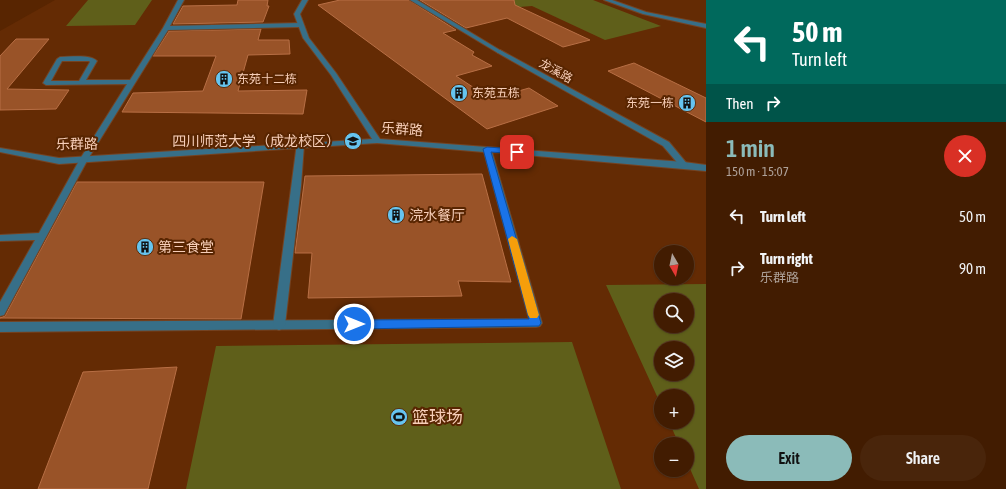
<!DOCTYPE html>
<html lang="en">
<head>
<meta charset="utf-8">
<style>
	body { margin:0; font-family:"Asap Condensed","Noto Sans SC",sans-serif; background:#49250b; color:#f1f3f6; height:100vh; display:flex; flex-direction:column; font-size:15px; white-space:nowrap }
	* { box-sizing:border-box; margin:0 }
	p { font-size:13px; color:#aea199 }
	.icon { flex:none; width:22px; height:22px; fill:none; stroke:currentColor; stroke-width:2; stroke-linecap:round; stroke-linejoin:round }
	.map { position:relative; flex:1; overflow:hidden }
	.drawer { display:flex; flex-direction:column; background:#421c01; width:300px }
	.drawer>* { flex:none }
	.top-card { background:#00695c; color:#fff; overflow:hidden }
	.needle { width:26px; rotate:171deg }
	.buttons { position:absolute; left:654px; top:245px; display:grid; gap:8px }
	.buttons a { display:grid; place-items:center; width:40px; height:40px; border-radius:50%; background:#421c01; box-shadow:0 1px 3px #0004,0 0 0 1px #5a3a23; font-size:20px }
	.pin { position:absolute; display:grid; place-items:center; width:34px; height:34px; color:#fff; margin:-17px; border-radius:8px; box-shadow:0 2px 6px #0006 }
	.me { position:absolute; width:44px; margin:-22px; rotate:90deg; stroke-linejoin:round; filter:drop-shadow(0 0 3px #0008) }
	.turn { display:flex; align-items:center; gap:14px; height:84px; padding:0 20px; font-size:18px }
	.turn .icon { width:52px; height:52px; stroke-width:2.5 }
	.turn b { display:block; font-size:28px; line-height:34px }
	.then { display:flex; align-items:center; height:38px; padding:0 20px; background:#0003; gap:8px; font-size:15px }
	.round { display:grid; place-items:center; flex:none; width:42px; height:42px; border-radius:21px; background:#49250b }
	.headline { display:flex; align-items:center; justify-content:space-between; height:68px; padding:0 20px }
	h1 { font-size:24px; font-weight:600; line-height:30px; color:#8bbbb9 }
	.primary-button { display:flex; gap:8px; margin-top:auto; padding:8px 20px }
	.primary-button a { flex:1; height:46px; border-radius:24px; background:#8bbbb9; color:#111; font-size:16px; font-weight:600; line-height:46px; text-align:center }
	.primary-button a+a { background:#49250b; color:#f1f3f6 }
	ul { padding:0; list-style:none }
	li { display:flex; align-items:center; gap:12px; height:52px; padding:0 20px }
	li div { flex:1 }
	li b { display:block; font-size:15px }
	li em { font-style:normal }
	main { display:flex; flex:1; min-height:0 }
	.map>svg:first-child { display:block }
</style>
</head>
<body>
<main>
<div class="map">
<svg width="706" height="489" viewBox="0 0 706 489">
	<rect width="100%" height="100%" fill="#582501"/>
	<path fill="#642b04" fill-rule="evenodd" d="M55,0H706V489H0V31ZM661,252H687V278H661ZM661,300H687V326H661ZM661,348H687V374H661ZM661,396H687V422H661ZM661,444H687V470H661Z"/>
	<path fill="#5f5f1a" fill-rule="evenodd" d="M88,0H152L135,25L66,26Z
		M484,0H593L661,26L605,40L532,6L519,7L490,13Z
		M706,284V489H699L687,462V444H679L669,422H687V396H661V405L606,285ZM661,300H687V326H661ZM661,348H687V374H661Z
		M572,342L621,489H186L216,346Z"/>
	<path fill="#995328" stroke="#b86f45" d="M238,0H268L267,6H269L263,22L173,24L183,6L237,5Z
		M340,0H409L456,30L443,33L474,52L472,55L492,66L456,76L491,99L529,88L558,106L487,129L318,5Z
		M420,0H514L515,5L590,40L563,47L507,18L466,28Z
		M261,29L258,40H289L290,54L248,55L238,91L307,90L303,114L122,112L133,93L203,91L216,56H153L169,31Z
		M16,39H49L7,89L69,90L56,109L0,110V56Z
		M634,63L706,98V122L608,71Z
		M482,174L511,282L458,281L462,296L308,298L312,253H295L305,176Z
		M77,182H264L241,319L0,318L5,316Z
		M177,367L148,489H38L83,372Z"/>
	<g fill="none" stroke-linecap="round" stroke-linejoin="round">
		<defs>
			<path id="lane" d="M302,0H308L300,14L309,38L336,73L380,139L684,162L706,165V171L492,152L542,323L540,326L536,327L0,332V322L529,319L484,152L377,143L59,164L0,152V148L59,158L372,139L331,75L303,38L294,14Z
				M410,0H417L503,52L498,53Z
				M604,0H612L646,12L706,24V28L643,14Z"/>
			<path id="street" d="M178,0H184L170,26L300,23L303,25L300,27L168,30L88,159L4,315L0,316V302L35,240L0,241V235L39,233L80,159L127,84L46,85L43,83L57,59L60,57C71,57 89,54 97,61L86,80H130L163,28ZM62,61H89L90,62L79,81H51Z
				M500,50L669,142L688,165L684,168L681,167L663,146L498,53L497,52Z
				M297,143H303L304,145L301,186L285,325L283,328L279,330L275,328L273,325Z"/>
		</defs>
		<use href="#lane" stroke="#754322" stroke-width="2"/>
		<use href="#street" stroke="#754322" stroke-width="2"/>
		<use href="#lane" fill="#376f88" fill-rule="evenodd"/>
		<use href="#street" fill="#376f88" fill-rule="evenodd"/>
	</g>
	<path fill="#1a73e8" stroke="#114b97" d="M487,147L517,149L521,152L517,154L491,152L541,323L539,326L354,329L351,327L349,324L351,321L354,320L529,319L483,149Z"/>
	<path fill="#f59e0b" d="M512,236L517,239L539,315L537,318H530L528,315L508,239Z"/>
	<defs>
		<symbol id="building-disc" viewBox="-11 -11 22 22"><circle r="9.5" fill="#66c4ef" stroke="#582501"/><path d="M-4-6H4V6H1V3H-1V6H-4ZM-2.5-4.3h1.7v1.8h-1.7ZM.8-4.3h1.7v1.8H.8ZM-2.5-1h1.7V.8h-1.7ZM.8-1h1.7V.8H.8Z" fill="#111"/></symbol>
		<symbol id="university-disc" viewBox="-11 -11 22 22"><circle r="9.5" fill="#66c4ef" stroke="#582501"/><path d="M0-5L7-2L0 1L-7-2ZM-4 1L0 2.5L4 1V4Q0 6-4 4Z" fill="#111"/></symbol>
		<symbol id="stadium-disc" viewBox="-11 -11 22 22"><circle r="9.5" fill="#66c4ef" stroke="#582501"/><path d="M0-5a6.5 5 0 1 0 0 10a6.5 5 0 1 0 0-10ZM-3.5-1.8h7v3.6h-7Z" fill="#111"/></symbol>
	</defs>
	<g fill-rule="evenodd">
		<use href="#building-disc" x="214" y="69" width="20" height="20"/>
		<use href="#building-disc" x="449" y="83" width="20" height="20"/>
		<use href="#building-disc" x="677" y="93" width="20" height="20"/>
		<use href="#university-disc" x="343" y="131" width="20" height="20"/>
		<use href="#building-disc" x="386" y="205" width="20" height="20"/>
		<use href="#building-disc" x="135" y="237" width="20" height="20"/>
		<use href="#stadium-disc" x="389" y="407" width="20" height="20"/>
	</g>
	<g text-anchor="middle" stroke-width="4" stroke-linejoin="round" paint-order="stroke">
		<g font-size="12" fill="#f7ceb8" stroke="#582501">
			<text transform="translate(556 71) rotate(29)" y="4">龙溪路</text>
		</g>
		<g font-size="12" fill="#f7ceb8" stroke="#582501" text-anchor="start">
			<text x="237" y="83">东苑十二栋</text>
			<text x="472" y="97">东苑五栋</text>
			<text x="674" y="107" text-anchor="end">东苑一栋</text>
		</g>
		<g font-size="14" fill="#f7ceb8" stroke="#582501">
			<text transform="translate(402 129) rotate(4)" y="5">乐群路</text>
			<text transform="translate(77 144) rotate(-1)" y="5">乐群路</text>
		</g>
		<g font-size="14" fill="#f7ceb8" stroke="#582501" text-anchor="start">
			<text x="340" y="146" text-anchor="end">四川师范大学（成龙校区）</text>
			<text x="409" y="220">浣水餐厅</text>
			<text x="158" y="252">第三食堂</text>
		</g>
		<g font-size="17" fill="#f7ceb8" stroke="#582501" text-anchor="start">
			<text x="412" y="423">篮球场</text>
		</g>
	</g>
</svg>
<div class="buttons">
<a><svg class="needle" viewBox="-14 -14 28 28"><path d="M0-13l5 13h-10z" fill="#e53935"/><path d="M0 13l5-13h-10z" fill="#aea199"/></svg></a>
<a><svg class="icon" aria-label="search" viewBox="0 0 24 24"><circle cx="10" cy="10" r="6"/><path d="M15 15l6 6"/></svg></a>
<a><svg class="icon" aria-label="layers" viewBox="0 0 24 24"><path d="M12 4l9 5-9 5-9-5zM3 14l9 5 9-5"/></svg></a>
<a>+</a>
<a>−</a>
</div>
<div class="pin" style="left:517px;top:152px;background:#d93025"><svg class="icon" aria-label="arrive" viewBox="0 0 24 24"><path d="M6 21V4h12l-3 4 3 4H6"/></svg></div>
<svg class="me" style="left:354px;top:324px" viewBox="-20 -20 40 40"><circle r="17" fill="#1a73e8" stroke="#fff" stroke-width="3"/><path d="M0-11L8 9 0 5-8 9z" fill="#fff"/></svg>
</div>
<section class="drawer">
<div class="top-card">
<div class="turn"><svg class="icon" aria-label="left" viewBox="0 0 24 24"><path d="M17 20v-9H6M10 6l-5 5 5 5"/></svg><div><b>50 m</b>Turn left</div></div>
<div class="then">Then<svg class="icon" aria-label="right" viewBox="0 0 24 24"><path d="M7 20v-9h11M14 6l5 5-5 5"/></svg></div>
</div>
<div class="headline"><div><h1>1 min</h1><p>150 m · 15:07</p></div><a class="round" style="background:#d93025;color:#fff"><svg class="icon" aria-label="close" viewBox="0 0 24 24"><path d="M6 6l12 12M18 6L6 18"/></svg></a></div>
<ul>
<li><svg class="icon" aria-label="left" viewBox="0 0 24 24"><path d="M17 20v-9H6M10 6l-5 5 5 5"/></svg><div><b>Turn left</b></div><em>50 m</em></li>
<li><svg class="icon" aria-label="right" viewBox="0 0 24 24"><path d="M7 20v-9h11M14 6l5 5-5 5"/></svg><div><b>Turn right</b><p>乐群路</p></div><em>90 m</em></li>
</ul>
<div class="primary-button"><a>Exit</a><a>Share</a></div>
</section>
</main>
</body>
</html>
